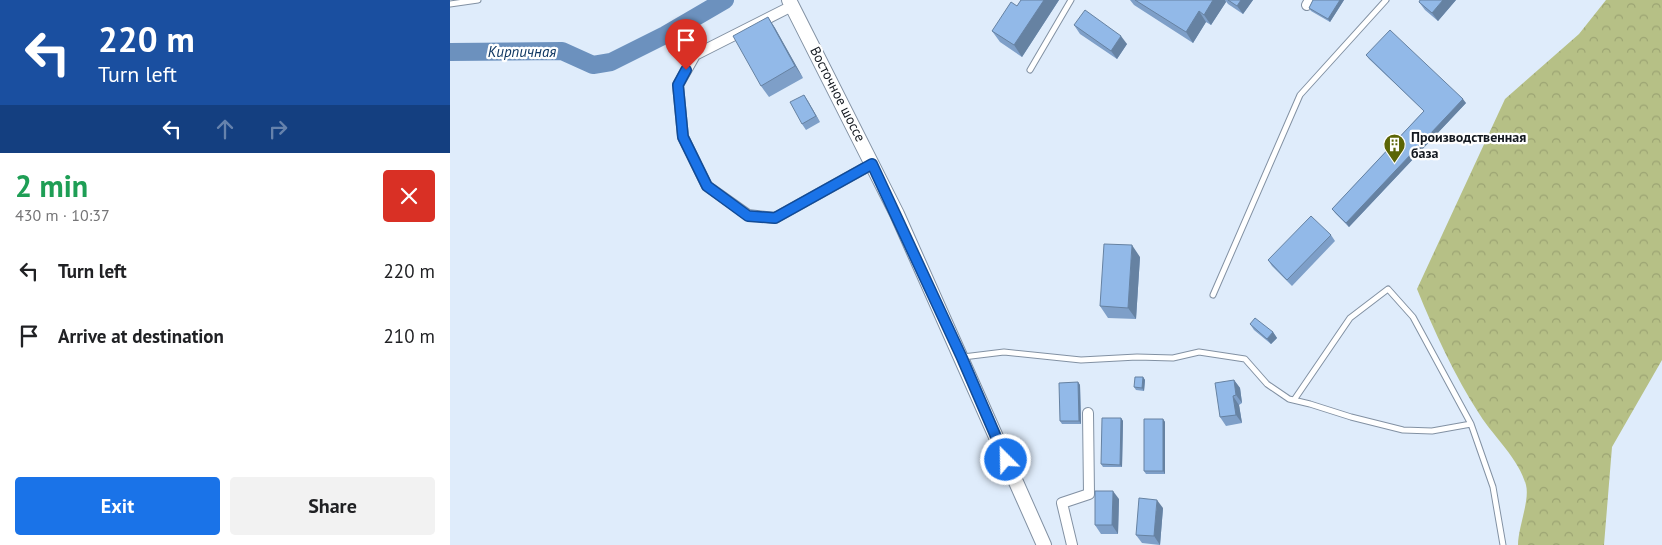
<!DOCTYPE html>
<html lang="en">
<head>
<meta charset="utf-8">
<style>
	body { margin:0; font-family:"PT Sans",sans-serif; background:#f2f2f2; color:#202124; height:100vh; display:flex; flex-direction:column; font-size:19px; white-space:nowrap }
	* { box-sizing:border-box; margin:0 }
	p { font-size:16px; color:#757577 }
	.icon { flex:none; width:28px; height:28px; fill:none; stroke:currentColor; stroke-width:2; stroke-linecap:round; stroke-linejoin:round }
	.map { position:relative; flex:1; overflow:hidden }
	.details { display:flex; flex-direction:column; background:#fff; width:450px }
	.details>* { flex:none }
	.top-card { background:#1a4fa0; color:#fff; overflow:hidden }
	.pin { position:absolute; display:grid; place-items:center; width:42px; height:42px; color:#fff; margin:-51px -21px; border-radius:50% 50% 50% 0; rotate:-45deg; box-shadow:0 0 5px #0007 }
	.pin .icon { rotate:45deg }
	.me { position:absolute; width:55px; margin:-28px; rotate:337deg; stroke-linejoin:round; filter:drop-shadow(0 0 4px #0008) }
	.turn { display:flex; align-items:center; gap:18px; height:105px; padding:0 15px; font-size:22px }
	.turn .icon { width:65px; height:65px; stroke-width:2.5 }
	.turn b { display:block; font-size:35px; line-height:42px }
	.lanes { display:flex; align-items:center; height:48px; padding:0 15px; background:#0003; justify-content:center; gap:25px; direction:ltr }
	.lanes .off { opacity:.35 }
	.round { display:grid; place-items:center; flex:none; width:52px; height:52px; border-radius:5px; background:#f2f2f2 }
	.summary { display:flex; align-items:center; justify-content:space-between; height:85px; padding:0 15px }
	h1 { font-size:30px; font-weight:600; line-height:38px; color:#1e9e55 }
	.primary-button { display:flex; gap:10px; margin-top:auto; padding:10px 15px }
	.primary-button a { flex:1; height:58px; border-radius:5px; background:#1a73e8; color:#fff; font-size:20px; font-weight:600; line-height:58px; text-align:center }
	.primary-button a+a { background:#f2f2f2; color:#202124 }
	ul { padding:0; list-style:none }
	li { display:flex; align-items:center; gap:15px; height:65px; padding:0 15px }
	li div { flex:1 }
	li b { display:block; font-size:19px }
	li em { font-style:normal }
	main { display:flex; flex:1; min-height:0 }
	.map>svg:first-child { display:block }
</style>
</head>
<body>
<main>
<section class="details">
<div class="top-card">
<div class="turn"><svg class="icon" aria-label="left" viewBox="0 0 24 24"><path d="M17 20v-9H6M10 6l-5 5 5 5"/></svg><div><b>220 m</b>Turn left</div></div>
<div class="lanes"><svg class="icon" aria-label="left" viewBox="0 0 24 24"><path d="M17 20v-9H6M10 6l-5 5 5 5"/></svg><svg class="icon off" aria-label="ahead" viewBox="0 0 24 24"><path d="M12 20V5M6 11l6-6 6 6"/></svg><svg class="icon off" aria-label="right" viewBox="0 0 24 24"><path d="M7 20v-9h11M14 6l5 5-5 5"/></svg></div>
</div>
<div class="summary"><div><h1>2 min</h1><p>430 m · 10:37</p></div><a class="round" style="background:#d93025;color:#fff"><svg class="icon" aria-label="close" viewBox="0 0 24 24"><path d="M6 6l12 12M18 6L6 18"/></svg></a></div>
<ul>
<li><svg class="icon" aria-label="left" viewBox="0 0 24 24"><path d="M17 20v-9H6M10 6l-5 5 5 5"/></svg><div><b>Turn left</b></div><em>220 m</em></li>
<li><svg class="icon" aria-label="arrive" viewBox="0 0 24 24"><path d="M6 21V4h12l-3 4 3 4H6"/></svg><div><b>Arrive at destination</b></div><em>210 m</em></li>
</ul>
<div class="primary-button"><a>Exit</a><a>Share</a></div>
</section>
<div class="map">
<svg width="1212" height="545" viewBox="0 0 1212 545">
	<defs>
		<pattern id="forest-crowns" width="20" height="18" patternUnits="userSpaceOnUse" patternTransform="scale(1.25)"><rect width="20" height="18" fill="#b6c086"/><path d="M2 6a3 3 0 1 1 6 0M12 15a3 3 0 1 1 6 0" fill="none" stroke="#9ca473"/></pattern>
	</defs>
	<rect width="100%" height="100%" fill="#dfecfb"/>
	<path fill="url(#forest-crowns)" d="M1156,0H1212V360L1162,447L1154,545H1068C1068,528 1080,500 1076,485C1069,459 1044,437 1030,415C1005,377 984,331 967,289L1055,99L1129,34Z"/>
	<g fill="none" stroke-linecap="round" stroke-linejoin="round">
		<path stroke="#6c91be" stroke-width="18" d="M0,52L112,51L143,65L161,62L215,35L275,0"/>
		<defs>
			<path id="lane" d="M0,4L28,0
				M580,70L621,0
				M763,295L850,95L936,0
				M513,357L554,352L631,360L687,357L723,358L749,352L795,359L817,384L839,399L860,404L901,417L953,430L982,431L1021,424L1043,487L1053,545
				M844,400L900,318L938,289L963,317L1021,424"/>
			<path id="street" d="M857,5L860,0
				M342,6L245,55L228,85L233,137L257,186L298,215L325,218L422,164
				M622,545L612,503L639,494L638,413"/>
			<path id="secondary" d="M339,0L447,214L594,545"/>
		</defs>
		<use href="#lane" stroke="#8291a3" stroke-width="7"/>
		<use href="#street" stroke="#8291a3" stroke-width="12"/>
		<use href="#secondary" stroke="#8291a3" stroke-width="16"/>
		<use href="#lane" stroke="#fff" stroke-width="5"/>
		<use href="#street" stroke="#fff" stroke-width="10"/>
		<use href="#secondary" stroke="#fff" stroke-width="14"/>
	</g>
	<path fill="#7e9fc8" d="M571,0H609L572,57L550,42L542,31L567,6Z
		M680,0H775L776,2L761,25L756,22L743,43L684,5Z
		M775,0H803L793,14L778,4Z
		M863,0H894L880,22L861,11L859,8Z
		M1006,0L988,21L975,10L969,2Z
		M318,17L325,28L353,78L319,97L311,86Z
		M624,25L677,44L667,59L630,34Z
		M916,55L1016,103L899,227L885,213L882,209L974,111L919,59Z
		M354,95L370,122L356,130L352,124Z
		M881,235L885,241L842,286L822,266L818,260Z
		M690,257L686,319L658,318L650,306Z
		M800,324L823,332L827,338L821,344L804,330Z
		M693,377L695,380L694,391L686,390L684,387Z
		M784,380L790,388L792,403L789,405L792,423L776,426L770,417Z
		M628,382L630,385L631,424H612L610,421Z
		M671,418L673,421L672,467H653L651,464Z
		M713,419L715,422V474H696L694,471Z
		M669,499L668,534H651L645,525Z
		M713,508L710,545L692,543L686,535Z"/>
	<path fill="#6682a2" d="M594,0H609L572,57L564,45Z
		M763,0H775L776,2L761,25L754,15Z
		M791,0H803L793,14L787,6Z
		M890,0H894L880,22L878,19Z
		M993,0H1006L988,21L982,13Z
		M749,11L756,22L743,43L736,32Z
		M318,17L325,28L353,78L345,66Z
		M671,36L677,44L667,59L661,51Z
		M354,95L358,101L370,122L366,116Z
		M1013,99L1016,103L899,227L896,223Z
		M682,245L690,257L686,319L678,308Z
		M823,332L827,338L821,344L817,339Z
		M693,377L695,380L694,391L692,388Z
		M784,380L790,388L792,403L786,395Z
		M628,382L630,385L631,424L629,421Z
		M783,396L789,405L792,423L786,415Z
		M671,418L673,421L672,467L670,465Z
		M713,419L715,422V474L713,471Z
		M663,491L669,499L668,534L662,525Z
		M707,500L713,508L710,545L704,536Z"/>
	<path fill="#92b9e8" stroke="#6682a2" d="M571,0H594L564,45L542,31L561,2L567,6Z
		M685,0H763L754,15L749,11L736,32Z
		M778,0H791L787,6Z
		M863,0H890L878,19L859,8Z
		M970,0H993L982,13L969,2Z
		M635,10L671,36L661,51L624,25Z
		M318,17L345,66L311,86L283,36Z
		M940,30L1013,99L896,223L882,209L974,111L916,55Z
		M354,95L366,116L352,124L340,102Z
		M861,216L881,235L837,280L818,260Z
		M654,244L682,245L678,308L650,306Z
		M805,318L823,332L817,339L800,324Z
		M685,377H693L692,388L684,387Z
		M784,380L786,395L783,396L786,415L770,417L765,383Z
		M628,382L629,421H610L609,383Z
		M652,418H671L670,465L651,464Z
		M694,419H713V471H694Z
		M645,491H663L662,525H645Z
		M689,498L707,500L704,536L686,535Z"/>
	<g fill="none" stroke-linecap="round" stroke-linejoin="round">
		<defs>
			<path id="route" d="M236,70L228,85L233,137L257,186L298,216L325,218L422,164L512,358L556,460"/>
		</defs>
		<use href="#route" stroke="#114b97" stroke-width="12"/>
		<use href="#route" stroke="#1a73e8" stroke-width="9"/>
	</g>
	<defs>
		<symbol id="building-pin" viewBox="-11 -11 22 30"><path d="M0 17L-7.5 6A9.5 9.5 0 1 1 7.5 6Z" fill="#5b6506" stroke="#fff"/><path d="M-4-6H4V6H1V3H-1V6H-4ZM-2.5-4.3h1.7v1.8h-1.7ZM.8-4.3h1.7v1.8H.8ZM-2.5-1h1.7V.8h-1.7ZM.8-1h1.7V.8H.8Z" fill="#fff"/></symbol>
	</defs>
	<g fill-rule="evenodd">
		<use href="#building-pin" x="932" y="132" width="25" height="34"/>
	</g>
	<g text-anchor="middle" stroke-width="4.5" stroke-linejoin="round" paint-order="stroke">
		<g font-size="14" fill="#13181f" stroke="#fff">
			<text transform="translate(388 94) rotate(63)" y="5">Восточное шоссе</text>
		</g>
		<g font-size="14" font-weight="bold" fill="#13181f" stroke="#fff" text-anchor="start">
			<text x="961" y="142">Производственная<tspan x="961" dy="16">база</tspan></text>
		</g>
		<g font-size="15" font-style="italic" fill="#0f3762" stroke="#fff">
			<text x="72" y="57">Кирпичная</text>
		</g>
	</g>
</svg>
<div class="pin" style="left:236px;top:70px;background:#d93025"><svg class="icon" aria-label="arrive" viewBox="0 0 24 24"><path d="M6 21V4h12l-3 4 3 4H6"/></svg></div>
<svg class="me" style="left:556px;top:460px" viewBox="-20 -20 40 40"><circle r="17" fill="#1a73e8" stroke="#fff" stroke-width="3"/><path d="M0-11L8 9 0 5-8 9z" fill="#fff"/></svg>
</div>
</main>
</body>
</html>
